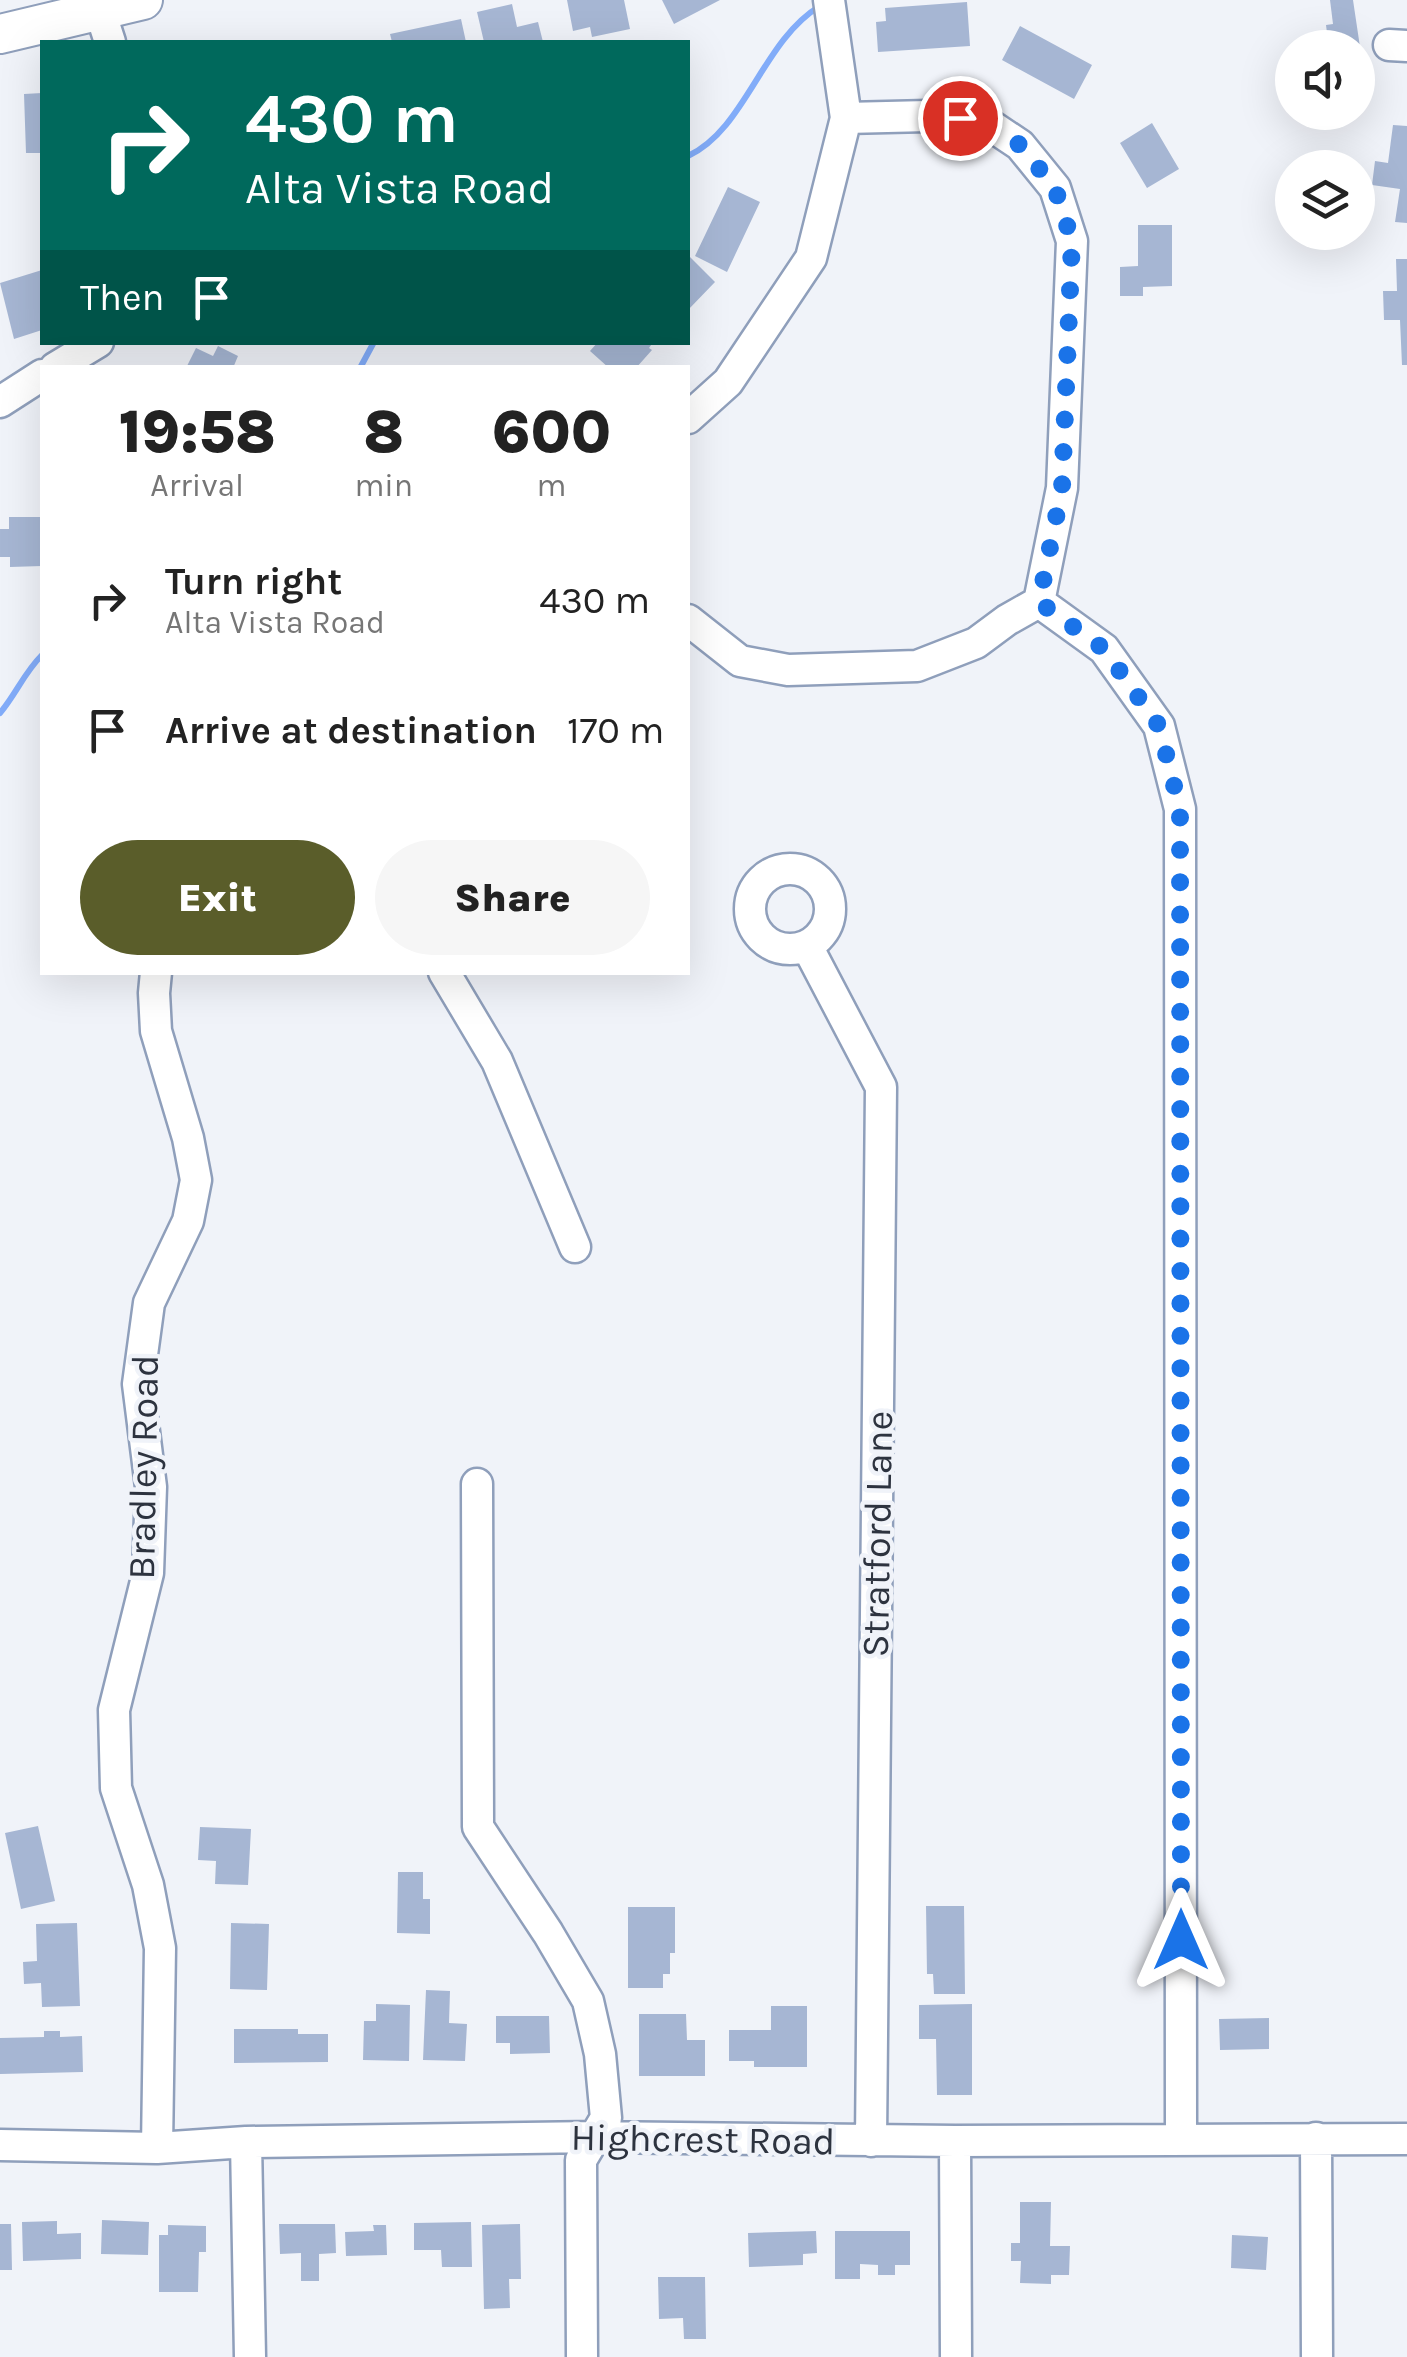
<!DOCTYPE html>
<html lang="en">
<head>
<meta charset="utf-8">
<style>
	body { margin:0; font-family:Karla,sans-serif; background:#f6f6f6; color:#222; height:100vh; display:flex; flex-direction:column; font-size:38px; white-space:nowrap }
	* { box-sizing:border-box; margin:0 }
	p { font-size:32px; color:#767676 }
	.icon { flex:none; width:55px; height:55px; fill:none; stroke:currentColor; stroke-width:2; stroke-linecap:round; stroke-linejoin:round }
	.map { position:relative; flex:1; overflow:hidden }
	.details { position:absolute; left:40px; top:365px; width:650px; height:610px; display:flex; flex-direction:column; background:#fff; border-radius:0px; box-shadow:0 10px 40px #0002 }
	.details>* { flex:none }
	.hud { position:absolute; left:40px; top:40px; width:650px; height:305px; border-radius:0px; box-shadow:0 10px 40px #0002; background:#00695c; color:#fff; overflow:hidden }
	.tools { position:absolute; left:1275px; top:30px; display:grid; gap:20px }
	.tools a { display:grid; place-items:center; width:100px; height:100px; border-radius:50%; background:#fff; box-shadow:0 10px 40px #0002; font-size:50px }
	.pin { position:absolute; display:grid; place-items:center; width:85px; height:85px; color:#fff; margin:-42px; border:5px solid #fff; border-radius:50%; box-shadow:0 2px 10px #0007 }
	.me { position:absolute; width:110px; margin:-55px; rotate:0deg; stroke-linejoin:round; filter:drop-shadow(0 0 8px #0008) }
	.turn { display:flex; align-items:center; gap:35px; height:210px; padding:0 40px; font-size:45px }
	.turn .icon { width:130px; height:130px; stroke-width:2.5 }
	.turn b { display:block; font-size:70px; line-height:85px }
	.then { display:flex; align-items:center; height:95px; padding:0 40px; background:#0003; gap:20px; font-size:38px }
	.eta { display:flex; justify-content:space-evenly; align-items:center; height:170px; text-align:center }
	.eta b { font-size:60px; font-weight:800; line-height:70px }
	.action { display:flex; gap:20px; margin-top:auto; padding:20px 40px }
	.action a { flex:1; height:115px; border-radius:60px; background:#5a5d2a; color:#fff; font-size:40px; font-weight:800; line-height:115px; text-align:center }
	.action a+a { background:#f6f6f6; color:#222 }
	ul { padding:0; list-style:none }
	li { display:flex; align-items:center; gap:30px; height:130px; padding:0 40px }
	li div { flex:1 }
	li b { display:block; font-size:38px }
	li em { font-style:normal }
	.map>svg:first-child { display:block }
</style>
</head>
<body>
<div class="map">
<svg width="1407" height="2357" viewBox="0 0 1407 2357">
	<rect width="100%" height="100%" fill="#f0f3f9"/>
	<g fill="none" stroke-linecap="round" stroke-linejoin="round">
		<path stroke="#82acf9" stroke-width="6" d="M688,156C746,129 762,41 820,6
			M360,368L374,342
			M0,713C16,694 24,673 42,655"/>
	</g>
	<path fill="#a6b6d3" d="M567,0H624L630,29L592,37L590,27L573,31Z
		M662,0H720L674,24Z
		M1330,0H1353L1360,47L1329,48L1326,25L1333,24Z
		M967,2L970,46L878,52L876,22L886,21L885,8Z
		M512,4L517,27L538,22L543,42H484L477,12Z
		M461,19L466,42H392L390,34Z
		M1020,26L1092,65L1074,99L1002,60Z
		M42,93V153H26L24,94Z
		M1152,123L1179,169L1147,188L1120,143Z
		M1393,125L1407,126V223L1395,222L1400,189L1372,185L1375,161L1388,163Z
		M728,187L760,202L727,272L695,256Z
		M1138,225H1172V286L1143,287V296H1120V267L1138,266Z
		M688,255L715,282L688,310Z
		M1396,259H1407V365H1402L1400,320H1384L1383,291H1397Z
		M42,270V330L14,339L0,283Z
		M598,342H653L649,348L652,350L636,368H609L590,351Z
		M218,346L238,356L233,368H186L196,348L213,356Z
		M9,517H42V566L10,567V557H0V529H9Z
		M38,1826L55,1901L21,1909L5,1833Z
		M200,1827L251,1829L248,1885L215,1884L216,1861L198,1860Z
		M398,1872H423V1899H430V1934L397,1933Z
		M926,1906H964L965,1994H934L933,1974H927Z
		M628,1907H675V1953H670V1974H663V1988H628Z
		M77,1923L80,2006L42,2007L41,1983L24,1984L23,1962L37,1961L36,1924Z
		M231,1923L269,1924L267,1990L230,1989Z
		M426,1990L450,1991L449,2023L467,2024L465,2061L423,2060Z
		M376,2004L410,2005L409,2061L363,2060L364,2021H376Z
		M972,2004V2095H937L936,2039H919V2005Z
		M771,2006H807V2067H754V2061H729V2030H771Z
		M639,2014H686L687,2040H705V2076H639Z
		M496,2016H549L550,2053L510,2054V2043H496Z
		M1269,2018V2049L1220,2050L1219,2019Z
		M234,2029H298V2034H328V2062L234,2063Z
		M44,2031H60V2037L82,2036L83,2072L0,2074V2038L44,2037Z
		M1020,2202H1051L1050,2246H1070L1069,2275H1051V2284L1020,2283L1021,2261H1011V2243H1020Z
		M102,2220L149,2222L148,2255L101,2254Z
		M57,2221V2234L81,2233V2259L23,2261L22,2222Z
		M471,2222L472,2267H442L441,2250H414V2223Z
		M0,2224H11L12,2270H0Z
		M279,2224H335L336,2253L319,2254V2281H301V2253L280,2254Z
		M520,2224L521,2279H509L510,2308L484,2309L482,2225Z
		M168,2225L206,2226V2252H199L198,2292H159V2235H168Z
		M373,2225H386L387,2255L346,2256L345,2232L374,2231Z
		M816,2231L817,2253L803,2254V2265L749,2267L748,2233Z
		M835,2231H910V2265H895V2275H878V2265L860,2264V2279H835Z
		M1232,2235L1268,2237L1266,2270L1231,2268Z
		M658,2277H705L706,2339H684L683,2318L659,2319Z"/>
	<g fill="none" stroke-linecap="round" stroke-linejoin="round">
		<defs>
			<path id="minor" d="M100,11L110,42
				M1389,45L1407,46
				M846,118L928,116L960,118L993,127L1020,145L1055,188L1072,241L1062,488L1039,602
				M55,368L98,342
				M0,402L42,375
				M688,418L728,382L811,258L846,118L829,0
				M1039,602L1104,649L1159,726L1180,809L1181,2139
				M688,620L740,661L788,670L917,666L976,643L1007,620L1039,602
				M750 909a40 40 0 1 1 80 0a40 40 0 1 1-80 0Z
				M807,946L881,1087L871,2141
				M156,972L154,993L156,1031L188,1138L196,1180L188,1221L149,1303L138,1384L151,1487L148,1573L114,1710L116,1788L148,1885L160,1948L157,2148
				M444,972L497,1061L575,1247
				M477,1484L478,1827L548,1933L588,2001L600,2054L606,2118L581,2160L582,2357
				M1316,2138L1317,2357
				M955,2141L956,2357
				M246,2142L250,2357
				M0,2145L157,2148L246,2142L594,2137L955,2141L1407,2139"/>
			<path id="major" d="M0,34L143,0"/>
		</defs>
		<use href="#minor" stroke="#8f9fbb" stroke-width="35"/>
		<use href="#major" stroke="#8f9fbb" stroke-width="42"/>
		<use href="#minor" stroke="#fff" stroke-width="30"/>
		<use href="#major" stroke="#fff" stroke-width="38"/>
	</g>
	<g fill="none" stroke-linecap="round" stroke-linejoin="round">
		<path stroke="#1a73e8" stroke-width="18" stroke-dasharray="0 32.4" d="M960,118L992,127L1020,145L1055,188L1072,241L1062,488L1039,602L1104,649L1159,726L1180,809L1181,1940"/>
	</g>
	<g text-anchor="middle" stroke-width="9" stroke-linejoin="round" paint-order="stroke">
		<g font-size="38" fill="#2d333f" stroke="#f0f3f9">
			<text transform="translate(143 1467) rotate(-89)" y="13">Bradley Road</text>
			<text transform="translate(877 1534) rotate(-89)" y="13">Stratford Lane</text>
			<text transform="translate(703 2139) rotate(1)" y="13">Highcrest Road</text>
		</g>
	</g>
</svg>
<div class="tools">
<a><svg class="icon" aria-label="sound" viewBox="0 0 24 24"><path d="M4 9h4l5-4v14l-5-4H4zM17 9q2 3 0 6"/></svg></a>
<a><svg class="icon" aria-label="layers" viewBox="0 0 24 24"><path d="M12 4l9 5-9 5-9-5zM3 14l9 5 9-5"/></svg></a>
</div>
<div class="pin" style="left:960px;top:118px;background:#d93025"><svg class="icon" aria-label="arrive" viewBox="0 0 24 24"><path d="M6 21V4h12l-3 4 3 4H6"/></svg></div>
<svg class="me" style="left:1181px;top:1940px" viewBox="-20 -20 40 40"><path d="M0-17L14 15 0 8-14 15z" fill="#1a73e8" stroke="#fff" stroke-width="4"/></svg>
<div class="hud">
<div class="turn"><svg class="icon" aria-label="right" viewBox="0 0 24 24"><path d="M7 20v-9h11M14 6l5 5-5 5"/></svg><div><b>430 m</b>Alta Vista Road</div></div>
<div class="then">Then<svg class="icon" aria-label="arrive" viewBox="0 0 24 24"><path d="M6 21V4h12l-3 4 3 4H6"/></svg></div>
</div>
<section class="details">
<div class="eta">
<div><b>19:58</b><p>Arrival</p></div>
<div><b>8</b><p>min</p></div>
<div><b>600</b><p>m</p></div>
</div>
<ul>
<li><svg class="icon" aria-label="right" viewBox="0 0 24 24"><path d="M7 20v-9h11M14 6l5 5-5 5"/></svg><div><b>Turn right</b><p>Alta Vista Road</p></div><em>430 m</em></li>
<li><svg class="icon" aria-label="arrive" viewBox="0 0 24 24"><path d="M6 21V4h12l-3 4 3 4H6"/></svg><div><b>Arrive at destination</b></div><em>170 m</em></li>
</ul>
<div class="action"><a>Exit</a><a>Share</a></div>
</section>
</div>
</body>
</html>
